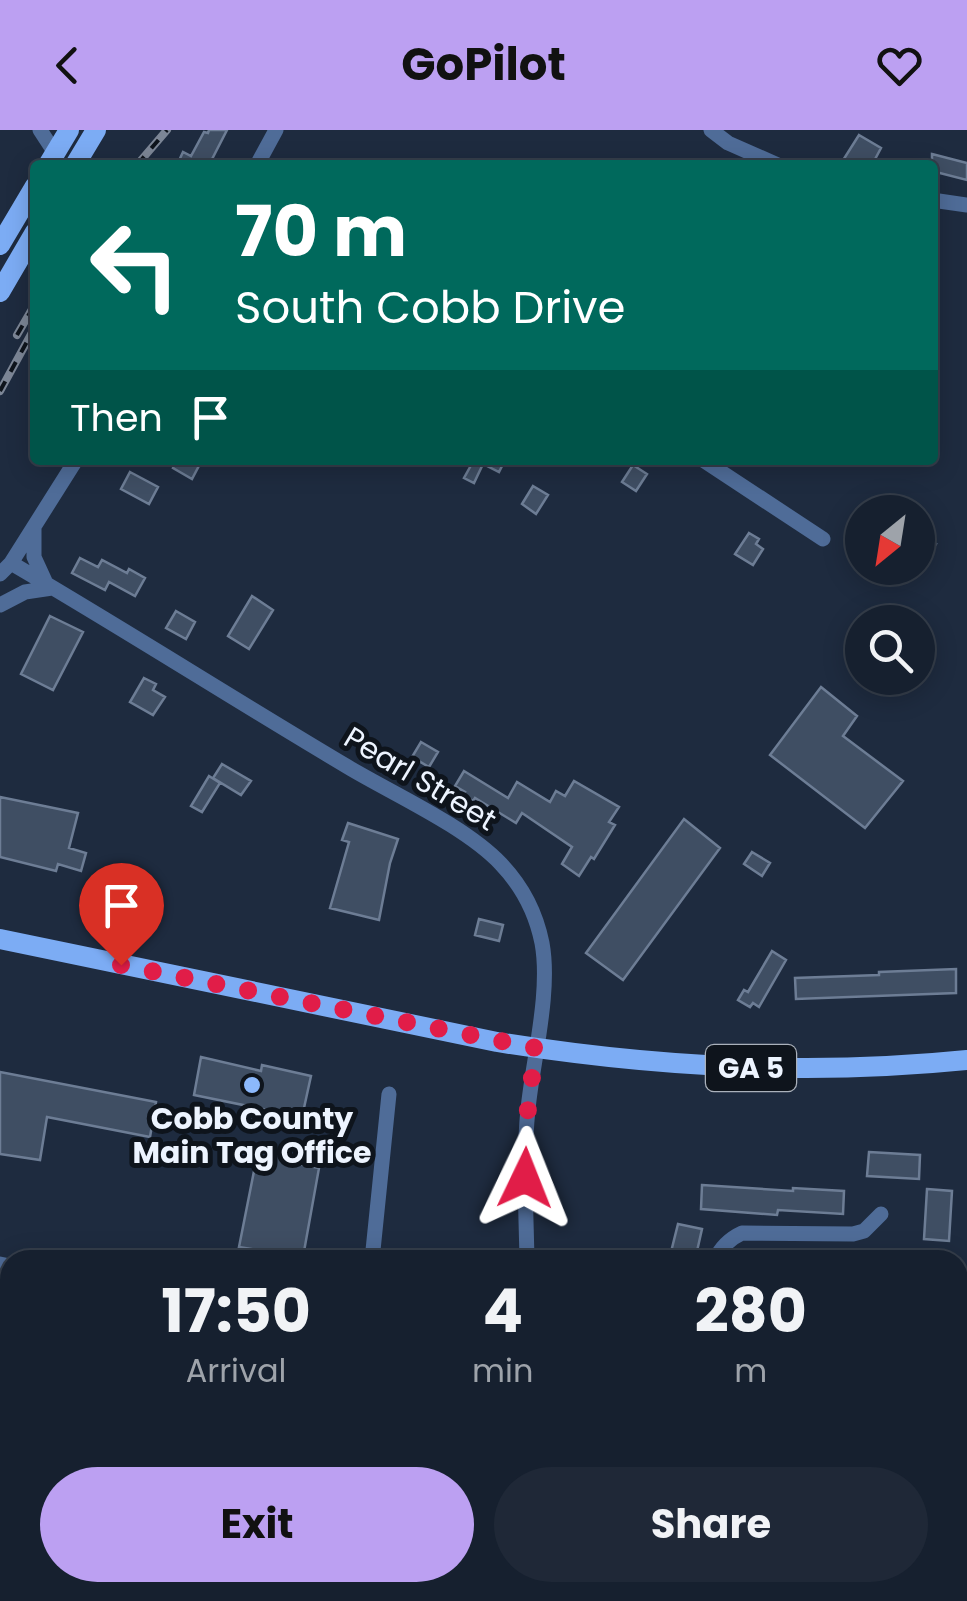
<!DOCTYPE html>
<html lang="en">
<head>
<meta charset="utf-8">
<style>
	body { margin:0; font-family:Poppins,sans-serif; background:#1f2837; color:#f1f3f6; height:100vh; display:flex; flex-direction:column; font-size:38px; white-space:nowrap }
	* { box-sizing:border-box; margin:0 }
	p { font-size:32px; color:#9ea3aa }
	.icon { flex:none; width:55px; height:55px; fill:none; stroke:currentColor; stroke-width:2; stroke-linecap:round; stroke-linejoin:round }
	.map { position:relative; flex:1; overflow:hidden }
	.panel { position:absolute; left:0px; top:1120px; width:968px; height:352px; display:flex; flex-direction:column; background:#16202f; border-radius:30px 30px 0 0; box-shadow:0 5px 25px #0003,0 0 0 2px #353e4b }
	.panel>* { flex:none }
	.top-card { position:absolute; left:30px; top:30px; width:908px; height:305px; border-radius:10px; box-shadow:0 5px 25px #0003,0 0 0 2px #353e4b; background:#00695c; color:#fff; overflow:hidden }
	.needle { width:65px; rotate:210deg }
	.fabs { position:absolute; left:845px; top:365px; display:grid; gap:20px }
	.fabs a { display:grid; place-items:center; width:90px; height:90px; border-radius:50%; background:#16202f; box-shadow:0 5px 25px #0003,0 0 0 2px #353e4b; font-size:50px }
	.pin { position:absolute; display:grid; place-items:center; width:85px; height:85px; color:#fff; margin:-102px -42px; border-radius:50% 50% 50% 0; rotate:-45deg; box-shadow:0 0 10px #0007 }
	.pin .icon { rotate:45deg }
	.me { position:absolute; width:110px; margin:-55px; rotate:2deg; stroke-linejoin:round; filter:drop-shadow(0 0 8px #0008) }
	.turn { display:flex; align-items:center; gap:35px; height:210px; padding:0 40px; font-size:45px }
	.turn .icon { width:130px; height:130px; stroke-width:2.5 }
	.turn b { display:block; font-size:70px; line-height:85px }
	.then { display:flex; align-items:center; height:95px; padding:0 40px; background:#0003; gap:20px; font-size:38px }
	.eta { display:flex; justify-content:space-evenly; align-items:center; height:170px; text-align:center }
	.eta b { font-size:60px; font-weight:700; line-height:70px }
	.primary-button { display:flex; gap:20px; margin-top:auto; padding:20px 40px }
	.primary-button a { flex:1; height:115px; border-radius:60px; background:#bca0f2; color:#111; font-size:40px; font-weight:700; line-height:115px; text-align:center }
	.primary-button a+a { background:#1f2837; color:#f1f3f6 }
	header { display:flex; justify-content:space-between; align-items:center; height:130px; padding:0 40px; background:#bca0f2; color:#111; font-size:45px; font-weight:700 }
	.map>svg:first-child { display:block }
</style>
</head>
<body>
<header><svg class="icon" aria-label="back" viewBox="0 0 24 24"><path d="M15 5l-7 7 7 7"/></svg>GoPilot<svg class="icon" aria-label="heart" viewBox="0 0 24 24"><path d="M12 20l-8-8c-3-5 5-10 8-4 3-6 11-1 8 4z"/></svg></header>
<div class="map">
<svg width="967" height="1471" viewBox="0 0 967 1471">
	<rect width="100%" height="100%" fill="#1e2b3f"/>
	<path fill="#3f4e63" stroke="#6d7d95" stroke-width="2.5" d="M209,0H227L209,35H177L183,22L191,26L204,2L208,3Z
		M859,5L881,18L873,33L868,30L865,35H840Z
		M932,24L967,33V50L932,41Z
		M177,330H202L192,349L173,338Z
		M474,330H505L499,342L483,334L474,353L464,348Z
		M633,335L647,344L636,361L622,352Z
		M130,342L158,357L149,374L121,359Z
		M533,356L548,365L536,384L522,374Z
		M918,402L936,414L918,444Z
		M749,403L759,409L756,414L763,419L753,435L735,424Z
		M80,428L98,437L102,430L127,443L129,439L145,448L135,466L109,452L105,460L72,443Z
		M252,466L273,480L249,519L228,506Z
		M176,481L195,492L186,509L166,498Z
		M50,486L83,502L53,560L21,544Z
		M144,548L156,554L153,560L165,567L153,585L130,572Z
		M821,557L857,586L843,606L903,651L865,698L770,625Z
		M421,612L438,622L429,637L412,627Z
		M222,634L251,651L241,665L213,648Z
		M464,641L508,668L517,652L550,672L556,661L565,666L574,651L619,677L609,692L615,695L594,729L591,727L579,746L562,734L572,717L522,683L516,693L475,668L473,671L463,665L465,662L455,656Z
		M209,646L220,653L202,682L191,676Z
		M0,667L78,683L69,718L86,723L81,741L58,734L56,741L0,727Z
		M684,689L720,718L623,850L586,823Z
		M348,693L398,709L390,733L379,790L330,778L349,712L342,710Z
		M752,722L770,733L762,746L744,734Z
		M479,789L503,795L499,811L475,805Z
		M772,821L786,830L759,877L753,873L750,877L738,870L744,860L748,862Z
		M956,839V863L796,869L795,848L879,845V842Z
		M201,927L261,941L262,935L311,946L302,987L194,965Z
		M0,942L156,972L150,1007L47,987L40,1030L0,1024Z
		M276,1022L294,1025L293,1033L319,1038L303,1127L239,1117L257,1026L274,1029Z
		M869,1022L920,1025L919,1049L867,1046Z
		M702,1055L793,1061V1058L844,1061L843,1084L778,1080L777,1085L701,1079Z
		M927,1059L952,1061L949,1111L924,1109Z
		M678,1094L702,1099L695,1130H669Z"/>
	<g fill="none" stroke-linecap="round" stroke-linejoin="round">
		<path stroke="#4f6c98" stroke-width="15" d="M40,0L55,23
			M711,0L728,13L778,35
			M257,35L276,0
			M932,70L967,75
			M703,330L823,409
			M34,397V427L45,451
			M11,433C124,499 235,570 348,637C393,664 465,696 501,734C522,756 536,783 542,813C551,862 533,929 528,979C523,1029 526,1079 527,1130
			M0,444L11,433L76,330
			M0,475L25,462L52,458
			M372,1130L389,964
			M715,1130C721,1117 729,1109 742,1103L853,1104L864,1101L881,1084
			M0,1134L10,1136
			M0,1391L10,1394
			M616,1462L630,1471
			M791,1462L806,1471
			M387,1471L392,1462
			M832,1471L840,1462"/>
		<path stroke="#7cacf4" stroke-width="20" d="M48,35L69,0
			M75,35L96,0
			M0,115L35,56
			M0,162L35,102
			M0,809L497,912C652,937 810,946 967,930"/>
		<defs>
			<path id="rail" d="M137,35L167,0
				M17,205L35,174
				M0,261L35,197"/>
		</defs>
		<use href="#rail" stroke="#7c8696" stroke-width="8"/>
		<use href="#rail" stroke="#0e141c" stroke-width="4" stroke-dasharray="11" stroke-linecap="butt"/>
	</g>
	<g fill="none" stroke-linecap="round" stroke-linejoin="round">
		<path stroke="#e11d48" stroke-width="18" stroke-dasharray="0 32.4" d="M121,835L536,918L528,977L525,1048"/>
	</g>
	<circle fill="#8cb9fc" stroke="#0e141c" stroke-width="4" cx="252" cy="955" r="10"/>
	<g text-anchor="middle" stroke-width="10" stroke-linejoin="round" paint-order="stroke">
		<rect fill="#0e141c" stroke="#aab1bb" stroke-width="2.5" x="706" y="915" width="90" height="46" rx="8"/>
		<g font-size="28" font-weight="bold" fill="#edf4ff">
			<text x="751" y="948">GA 5</text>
		</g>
		<g font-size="30" fill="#edf4ff" stroke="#0e141c">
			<text transform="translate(420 649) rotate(31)" y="10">Pearl Street</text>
		</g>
		<g font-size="30" font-weight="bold" fill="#edf4ff" stroke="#0e141c">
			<text x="252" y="999">Cobb County<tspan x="252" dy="34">Main Tag Office</tspan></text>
		</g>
	</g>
</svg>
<div class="fabs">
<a><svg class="needle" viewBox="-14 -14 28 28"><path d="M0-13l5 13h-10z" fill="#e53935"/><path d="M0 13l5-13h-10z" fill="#9ea3aa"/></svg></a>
<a><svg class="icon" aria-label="search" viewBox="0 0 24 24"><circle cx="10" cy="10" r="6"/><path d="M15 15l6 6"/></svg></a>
</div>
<div class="pin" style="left:121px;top:835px;background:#d93025"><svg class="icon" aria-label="arrive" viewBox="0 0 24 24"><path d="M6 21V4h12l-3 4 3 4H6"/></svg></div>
<svg class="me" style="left:525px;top:1048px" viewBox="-20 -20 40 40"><path d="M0-17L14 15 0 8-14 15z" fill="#e11d48" stroke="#fff" stroke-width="4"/></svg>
<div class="top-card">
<div class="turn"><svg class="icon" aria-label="left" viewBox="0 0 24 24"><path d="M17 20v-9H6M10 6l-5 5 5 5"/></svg><div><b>70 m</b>South Cobb Drive</div></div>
<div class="then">Then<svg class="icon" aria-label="arrive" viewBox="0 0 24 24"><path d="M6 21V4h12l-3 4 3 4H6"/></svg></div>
</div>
<section class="panel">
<div class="eta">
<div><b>17:50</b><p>Arrival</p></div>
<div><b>4</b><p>min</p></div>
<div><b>280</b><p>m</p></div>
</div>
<div class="primary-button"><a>Exit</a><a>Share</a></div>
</section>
</div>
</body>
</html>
